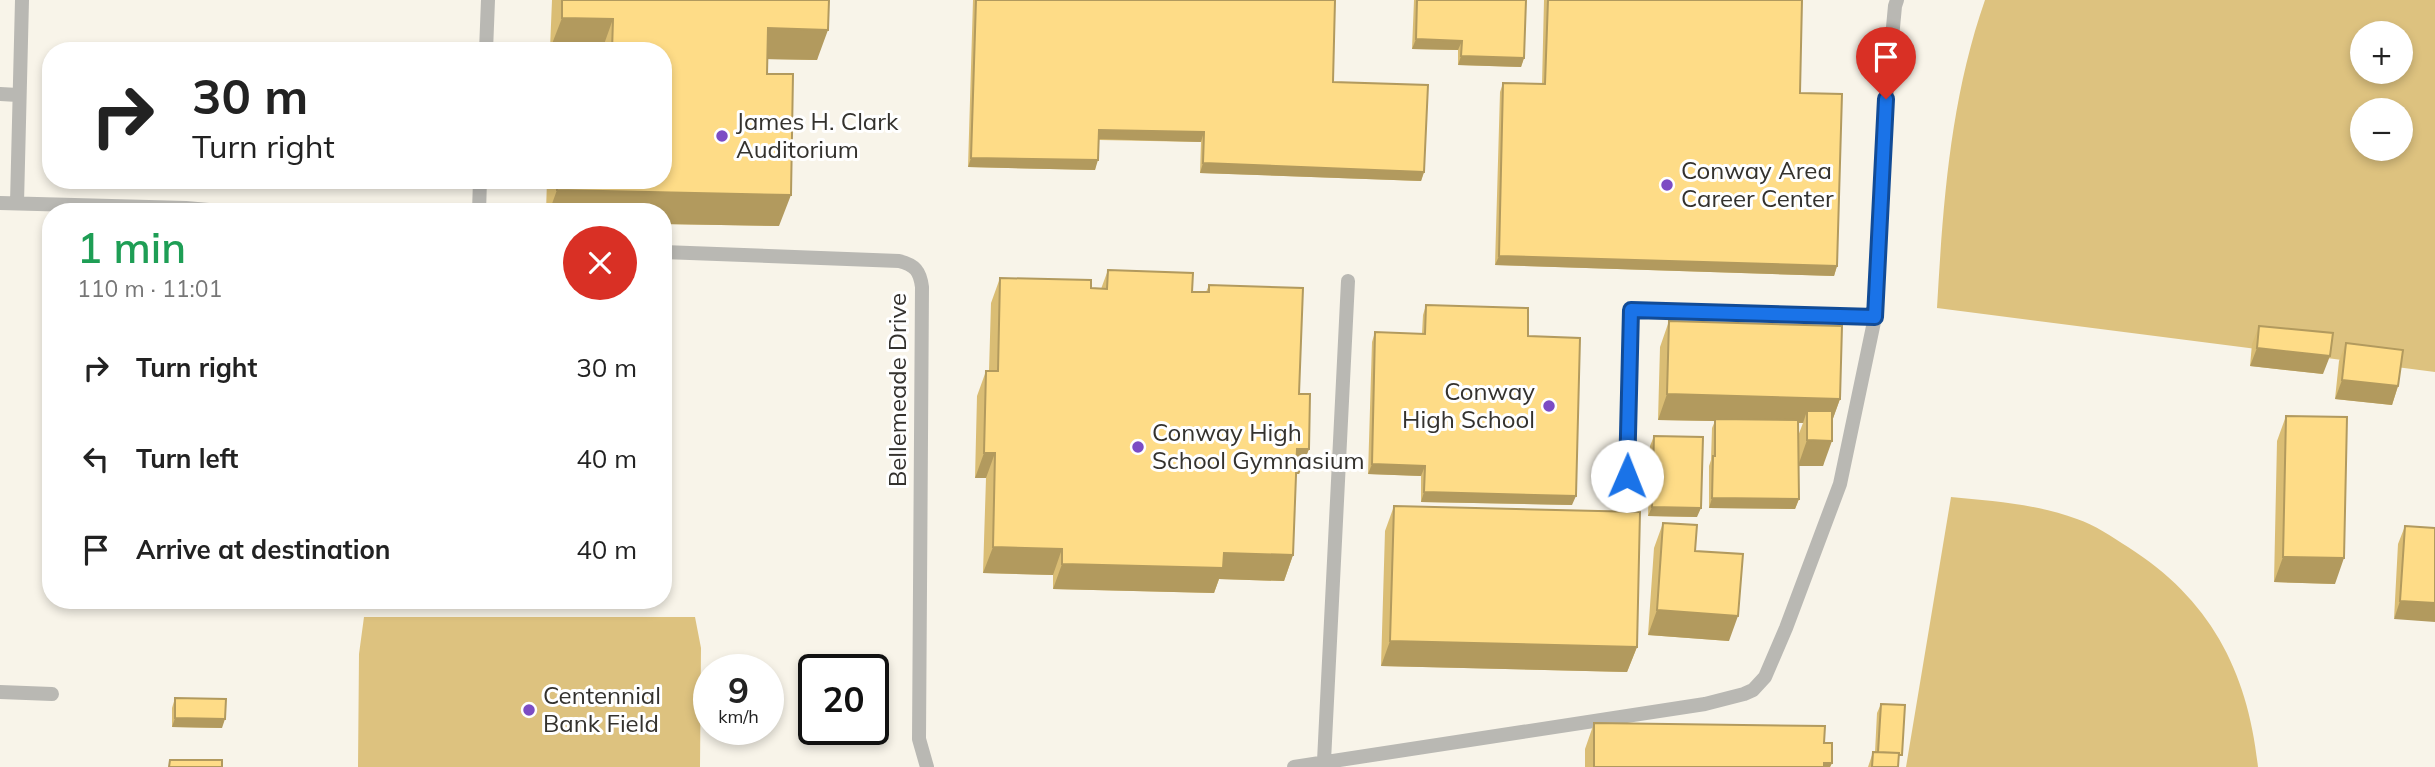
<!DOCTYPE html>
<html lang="en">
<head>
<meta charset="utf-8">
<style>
	body { margin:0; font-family:Mulish,sans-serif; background:#f6f6f6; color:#222; height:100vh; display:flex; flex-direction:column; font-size:26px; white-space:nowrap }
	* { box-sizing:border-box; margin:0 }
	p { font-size:23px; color:#767676 }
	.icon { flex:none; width:38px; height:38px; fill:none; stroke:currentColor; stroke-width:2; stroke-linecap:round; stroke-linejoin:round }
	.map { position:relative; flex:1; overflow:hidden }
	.sheet { position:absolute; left:42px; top:203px; width:630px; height:406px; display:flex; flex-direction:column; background:#fff; border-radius:28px; box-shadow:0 4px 10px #0003 }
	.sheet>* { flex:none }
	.hud { position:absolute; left:42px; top:42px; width:630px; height:147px; border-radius:28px; box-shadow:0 4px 10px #0003; background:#fff; color:#222; overflow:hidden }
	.buttons { position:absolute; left:2350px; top:21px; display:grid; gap:14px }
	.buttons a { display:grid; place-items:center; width:63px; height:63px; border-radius:50%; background:#fff; box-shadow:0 4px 10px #0003; font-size:35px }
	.speed { position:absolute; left:693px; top:654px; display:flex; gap:14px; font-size:35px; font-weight:700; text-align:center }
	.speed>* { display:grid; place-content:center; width:91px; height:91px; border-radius:50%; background:#fff; box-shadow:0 4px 10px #0003; line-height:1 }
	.speed small { font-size:18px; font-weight:400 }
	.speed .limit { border:4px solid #111; border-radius:10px; background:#fff; color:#111 }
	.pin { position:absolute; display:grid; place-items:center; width:60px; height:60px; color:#fff; margin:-72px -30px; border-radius:50% 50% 50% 0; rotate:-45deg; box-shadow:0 0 7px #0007 }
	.pin .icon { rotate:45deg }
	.me { position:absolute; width:77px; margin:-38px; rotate:1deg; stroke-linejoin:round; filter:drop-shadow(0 0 5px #0008) }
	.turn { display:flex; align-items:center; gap:24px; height:147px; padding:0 35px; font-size:32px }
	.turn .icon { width:91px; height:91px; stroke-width:2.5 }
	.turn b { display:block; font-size:49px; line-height:60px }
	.round { display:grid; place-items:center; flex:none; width:74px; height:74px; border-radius:37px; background:#f6f6f6 }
	.headline { display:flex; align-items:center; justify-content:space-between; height:119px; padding:0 35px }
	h1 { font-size:42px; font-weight:600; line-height:52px; color:#1e9e55 }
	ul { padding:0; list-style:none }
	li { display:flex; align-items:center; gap:21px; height:91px; padding:0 35px }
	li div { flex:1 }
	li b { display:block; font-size:26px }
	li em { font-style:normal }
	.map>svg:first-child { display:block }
</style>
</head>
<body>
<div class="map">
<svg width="2435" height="767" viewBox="0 0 2435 767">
	<rect width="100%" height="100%" fill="#f8f4e9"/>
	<path fill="#ddc27f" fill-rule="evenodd" d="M1985,0H2435V372L1937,308C1943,204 1950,100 1985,0ZM2362,33H2401V72H2362ZM2362,110H2401V149H2362Z
		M1951,497C1993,501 2037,504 2077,519C2095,525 2112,537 2128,547C2210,599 2248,671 2258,767H1906Z
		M364,617H695L701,648L700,767H358L359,654Z"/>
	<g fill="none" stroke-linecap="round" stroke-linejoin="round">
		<path stroke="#b9b8b3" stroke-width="14" d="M486,51L488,0
			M0,94L18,95
			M0,203L186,208L231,212
			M17,203L22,0
			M479,212L480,180
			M663,252L899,261C915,265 920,271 922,287L919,739L927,767
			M1627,476L1631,310L1875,317
			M0,692L52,694
			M1324,761L1348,281
			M1294,767L1705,704L1744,694L1753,690L1765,677L1786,628L1840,484L1875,317L1884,123L1895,6L1897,0"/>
	</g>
	<path fill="#dabd74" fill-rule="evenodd" d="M552,0H829L817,60L767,59V74L779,226L663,224V212H546L547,180H663V51H602L550,49Z
		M973,0H1335L1333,82L1424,172L1421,181L1200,173L1201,142L1099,140L1095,170L968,167Z
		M1414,0H1526L1524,58L1521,67L1458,65V50L1412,49Z
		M1544,0H1802L1800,93L1837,266L1834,276L1495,265L1500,92L1503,83L1542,84Z
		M1108,270L1192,292H1206L1209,285L1299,394L1309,449L1299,474H1296L1293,555L1284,581L1219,579L1214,593L1053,589V575L983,573L986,478H975L977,396L986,371H989L991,303L1000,278L1101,289Z
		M1426,305L1528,336L1572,505L1421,502V476L1368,474L1372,342L1375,332L1422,334L1423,315Z
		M1669,321L1840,399L1832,421L1823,466H1799V499L1795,509L1709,508V466L1711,460L1712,428L1715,421L1658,420L1660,347ZM1798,423H1803L1798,436Z
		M2259,326L2323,374L2250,366L2252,344Z
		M2346,343L2398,386L2392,405L2335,399L2339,361Z
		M2286,416L2335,584L2274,582L2277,441Z
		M1654,436L1697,517L1648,516L1650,446Z
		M1394,506L1637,647L1627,672L1381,666L1385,531Z
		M1663,523L1695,551L1729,641L1648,635L1654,548Z
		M2405,526L2435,528L2394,619L2398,544Z
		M175,698L222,728L172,727V708Z
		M1881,704L1898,765V767H1868L1873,752H1875L1877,713Z
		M1594,723L1824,743L1832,763L1830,767H1585V749Z"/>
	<path fill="#b29a5e" d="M562,18L613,19L602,50L550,49Z
		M768,28L828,30L817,60L757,59Z
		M1416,39L1462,41L1458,50L1412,49Z
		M1461,56L1524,58L1521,67L1458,65Z
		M1099,130L1204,132L1201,142L1096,139Z
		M971,158L1098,160L1095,170L968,167Z
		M1203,163L1424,172L1421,181L1200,173Z
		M557,190L791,195L779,226L663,224V212H549Z
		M1499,256L1837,266L1834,276L1495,265Z
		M2257,348L2330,356L2323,374L2250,366Z
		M2342,380L2398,386L2392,405L2335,399Z
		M1667,394L1840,399L1831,424L1807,411L1803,423L1715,421V419V421L1658,420Z
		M1807,440L1832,441L1823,466H1798Z
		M1297,449H1309L1299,474H1288Z
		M984,453H995L986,478H975Z
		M1372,464L1425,466L1421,476L1368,474Z
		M1424,492L1576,496L1572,505L1421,502Z
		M1712,498L1799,499L1795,509L1709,508Z
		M1652,507L1701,508L1697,517L1648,516Z
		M993,547L1062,549L1053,575L983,573Z
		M1224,553L1293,555L1284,581L1219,579L1214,593L1053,589L1062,564Z
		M2283,557L2344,558L2335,584L2274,582Z
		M2400,601L2435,603V622L2394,619Z
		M1657,610L1738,616L1729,641L1648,635Z
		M1390,641L1637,647L1627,672L1381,666Z
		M175,718L225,719L222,728L172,727Z
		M1824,763H1832L1830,767H1822Z"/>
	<path fill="#fedc87" stroke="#b29a5e" stroke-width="2" d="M562,0H829L828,30L768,28L767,74H793L791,195L557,190V180H663V51H612L613,19L562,18Z
		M976,0H1335L1333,82L1428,85L1424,172L1203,163L1204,132L1099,130L1098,160L971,158Z
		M1417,0H1526L1524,58L1461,56L1462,41L1416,39Z
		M1548,0H1802L1800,93L1842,94L1837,266L1499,256L1503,83L1545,84Z
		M1108,270L1193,273L1192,292H1209V285L1303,288L1299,394H1310L1309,449H1297L1293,555L1224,553L1223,568L1062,564V549L993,547L995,453H984L986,371H998L1000,278L1091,280V288L1107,289Z
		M1426,305L1528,308V336L1580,338L1576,496L1424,492L1425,466L1372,464L1375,332L1425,334Z
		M1669,321L1842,326L1840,399L1667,394Z
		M2259,326L2333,333L2330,356L2257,348Z
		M2346,343L2403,350L2398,386L2342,380Z
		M1807,411H1832V441L1807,440Z
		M2286,416L2347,417L2344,558L2283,557Z
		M1715,419L1798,420L1799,499L1712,498L1713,456H1715Z
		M1654,436L1703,437L1701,508L1652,507Z
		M1394,506L1640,512L1637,647L1390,641Z
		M1663,523L1697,525L1695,551L1743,554L1738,616L1657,610Z
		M2405,526L2435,528V603L2400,601Z
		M175,698L226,699L225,719L175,718Z
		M1881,704L1905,705L1902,755H1899V753L1878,752Z
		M1594,723L1825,726L1824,743H1832V763H1824V767H1594Z
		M1873,752L1899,753L1898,767H1872Z
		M170,760H222V767H169Z"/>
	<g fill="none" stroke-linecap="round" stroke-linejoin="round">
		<defs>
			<path id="route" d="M1627,476L1631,310L1875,317L1886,99"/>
		</defs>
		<use href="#route" stroke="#114b97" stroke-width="18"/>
		<use href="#route" stroke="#1a73e8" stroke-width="12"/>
	</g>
	<g fill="#7c4cc4" stroke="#fff" stroke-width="2.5">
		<circle cx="722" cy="136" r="7"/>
		<circle cx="1667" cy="185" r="7"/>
		<circle cx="1549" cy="406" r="7"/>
		<circle cx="1138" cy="447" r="7"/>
		<circle cx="529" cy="710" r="7"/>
	</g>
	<g text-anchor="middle" stroke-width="6" stroke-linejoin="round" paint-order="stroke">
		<g font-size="24" fill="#34322e" stroke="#fff" text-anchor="start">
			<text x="736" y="130">James H. Clark<tspan x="736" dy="28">Auditorium</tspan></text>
			<text x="1681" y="179">Conway Area<tspan x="1681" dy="28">Career Center</tspan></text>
			<text x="1535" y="400" text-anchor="end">Conway<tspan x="1535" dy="28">High School</tspan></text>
			<text x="1152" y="441">Conway High<tspan x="1152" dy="28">School Gymnasium</tspan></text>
			<text x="543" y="704">Centennial<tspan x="543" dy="28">Bank Field</tspan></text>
		</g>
		<g font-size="24" fill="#34322e" stroke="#fff">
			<text transform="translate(898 390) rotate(-90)" y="8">Bellemeade Drive</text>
		</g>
	</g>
</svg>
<div class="buttons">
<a>+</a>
<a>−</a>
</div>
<div class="speed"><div>9<small>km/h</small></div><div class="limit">20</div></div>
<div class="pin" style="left:1886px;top:99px;background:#d93025"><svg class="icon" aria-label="arrive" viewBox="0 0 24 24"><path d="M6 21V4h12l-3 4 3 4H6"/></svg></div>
<svg class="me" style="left:1627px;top:476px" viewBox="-20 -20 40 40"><circle r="19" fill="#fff"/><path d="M0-13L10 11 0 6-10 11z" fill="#1a73e8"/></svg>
<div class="hud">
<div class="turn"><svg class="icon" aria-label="right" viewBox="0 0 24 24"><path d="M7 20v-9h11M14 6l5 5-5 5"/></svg><div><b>30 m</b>Turn right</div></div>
</div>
<section class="sheet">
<div class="headline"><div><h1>1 min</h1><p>110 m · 11:01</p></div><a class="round" style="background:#d93025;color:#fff"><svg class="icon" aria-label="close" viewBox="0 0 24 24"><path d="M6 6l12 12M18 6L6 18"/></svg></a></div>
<ul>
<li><svg class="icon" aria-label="right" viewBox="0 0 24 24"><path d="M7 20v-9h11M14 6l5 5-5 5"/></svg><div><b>Turn right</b></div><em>30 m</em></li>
<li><svg class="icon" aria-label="left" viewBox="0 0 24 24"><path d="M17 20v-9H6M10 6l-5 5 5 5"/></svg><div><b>Turn left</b></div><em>40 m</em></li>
<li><svg class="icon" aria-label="arrive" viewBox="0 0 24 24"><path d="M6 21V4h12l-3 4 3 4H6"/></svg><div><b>Arrive at destination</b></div><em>40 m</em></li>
</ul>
</section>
</div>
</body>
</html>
